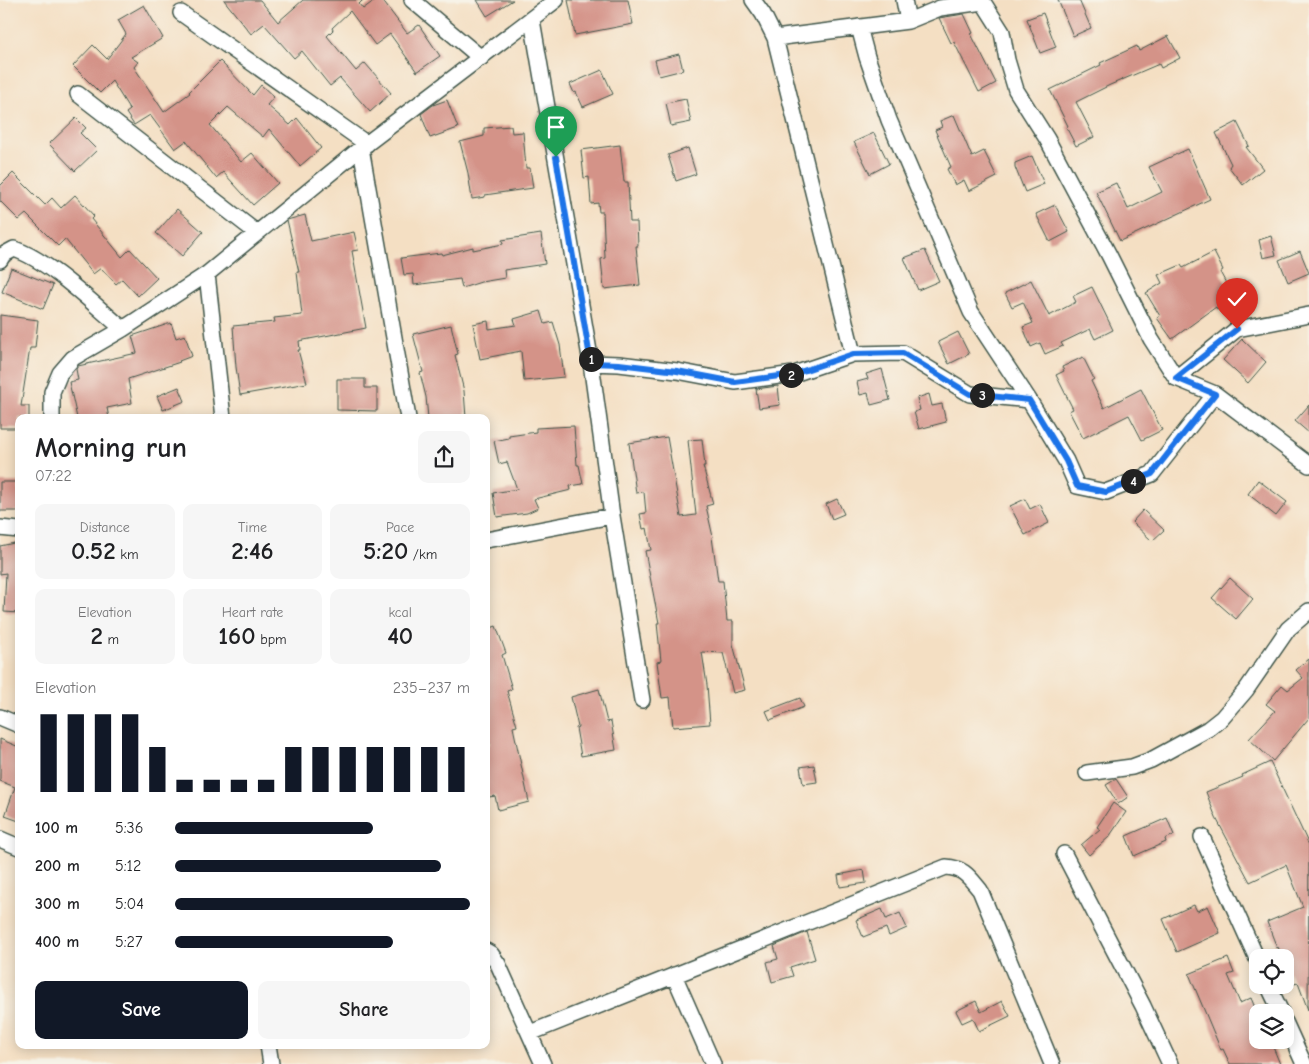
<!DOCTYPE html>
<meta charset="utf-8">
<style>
body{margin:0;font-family:"Comic Neue",sans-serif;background:#f6f6f6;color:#202124;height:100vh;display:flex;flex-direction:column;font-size:19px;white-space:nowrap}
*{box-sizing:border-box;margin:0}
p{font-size:16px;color:#757577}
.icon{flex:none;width:28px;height:28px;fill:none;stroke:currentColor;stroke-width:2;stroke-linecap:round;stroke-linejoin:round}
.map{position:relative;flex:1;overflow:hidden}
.panel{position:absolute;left:15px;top:414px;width:475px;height:635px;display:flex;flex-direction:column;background:#fff;border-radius:10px;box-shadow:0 2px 12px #0003}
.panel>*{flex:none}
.tools{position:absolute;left:1249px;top:949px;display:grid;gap:10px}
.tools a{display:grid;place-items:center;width:45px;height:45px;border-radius:10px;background:#fff;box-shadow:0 2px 12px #0003;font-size:25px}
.pin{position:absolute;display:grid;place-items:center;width:42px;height:42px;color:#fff;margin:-51px -21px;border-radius:50% 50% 50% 0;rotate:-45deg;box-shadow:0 0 5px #0007}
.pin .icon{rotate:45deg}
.km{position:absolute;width:25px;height:25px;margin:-12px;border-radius:50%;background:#222;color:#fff;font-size:14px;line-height:25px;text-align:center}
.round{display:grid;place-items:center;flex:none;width:52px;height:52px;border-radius:10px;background:#f6f6f6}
.overview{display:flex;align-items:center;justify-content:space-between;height:85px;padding:0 20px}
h1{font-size:28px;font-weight:600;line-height:38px}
.figures{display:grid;grid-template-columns:repeat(3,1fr);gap:8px;height:85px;padding:5px 20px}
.figures div{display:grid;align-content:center;border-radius:10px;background:#f6f6f6;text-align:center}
.figures b{font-size:25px;font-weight:600}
.figures small{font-size:14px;font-weight:400}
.figures p{font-size:14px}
.chart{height:140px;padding:10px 20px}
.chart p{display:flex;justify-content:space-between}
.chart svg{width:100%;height:90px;margin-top:5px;stroke:#111827;stroke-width:6}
.cta{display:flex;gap:10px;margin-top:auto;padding:10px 20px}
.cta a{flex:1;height:58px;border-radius:10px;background:#111827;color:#fff;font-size:20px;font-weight:600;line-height:58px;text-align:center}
.cta a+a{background:#f6f6f6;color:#202124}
ul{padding:0 20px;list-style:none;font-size:16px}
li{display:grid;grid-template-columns:80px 60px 1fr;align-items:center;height:38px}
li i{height:12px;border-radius:6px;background:#111827}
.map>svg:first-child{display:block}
</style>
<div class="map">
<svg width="1309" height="1064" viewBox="0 0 1309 1064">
<rect width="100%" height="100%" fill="#f7f3e8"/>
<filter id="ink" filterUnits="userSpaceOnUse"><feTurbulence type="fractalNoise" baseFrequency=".02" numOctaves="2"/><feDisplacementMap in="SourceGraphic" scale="10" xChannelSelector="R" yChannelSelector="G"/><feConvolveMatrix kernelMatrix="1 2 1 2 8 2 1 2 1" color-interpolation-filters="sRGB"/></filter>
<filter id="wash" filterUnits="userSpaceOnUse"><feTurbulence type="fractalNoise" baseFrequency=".0096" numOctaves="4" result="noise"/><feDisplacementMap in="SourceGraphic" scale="20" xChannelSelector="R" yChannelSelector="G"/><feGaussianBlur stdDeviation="1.12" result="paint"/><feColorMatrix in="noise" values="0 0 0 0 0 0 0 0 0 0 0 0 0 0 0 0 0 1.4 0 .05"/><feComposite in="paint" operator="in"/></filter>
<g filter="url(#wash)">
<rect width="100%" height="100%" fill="#f4dfc3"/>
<g id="blocks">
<!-- building -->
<path fill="#d49388" d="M224,0H260L278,22L303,0H363L359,4L363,9L375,0H382L407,33L419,25L440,56L417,72L390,34L375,45L350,11L332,28L333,30L327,36L356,71L365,63L391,93L370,112L340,78L330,86L302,51L294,58L264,24L251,34Z
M477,0H513L487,16Z
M568,0H628L633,24L575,35Z
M1058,0H1079L1091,28L1073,36Z
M144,5L163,38L131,57L138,62L134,67L164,112L190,93L189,92L220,61L253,95L261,85L274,97L267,105L290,125L297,118L321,148L300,166L269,129L263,137L228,107L210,125L241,162L252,153L278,183L253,205L223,172L216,178L186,141L175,149L150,115L134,125L126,113L130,110L112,81L100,93L73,66L93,45L107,59L126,34L118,20Z
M1043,13L1056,47L1040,53L1027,19Z
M964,14L973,33L971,34L996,83L979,92L954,42L951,43L939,18Z
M1168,36L1180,58L1161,68L1159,64L1110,85L1076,102L1094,137L1076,146L1066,127L1068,126L1050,90L1101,65L1100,63L1137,46L1139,51Z
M679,54L683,70L659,76L655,60Z
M602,70L613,94L583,107L576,92L574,93L570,84Z
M686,99L691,122L671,126L666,103Z
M447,100L458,128L430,138L421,114L433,105Z
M954,115L972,157L984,151L997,177L969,191L964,180L955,185L947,169L951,167L935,130L942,127L940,121Z
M76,118L86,128L80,133L97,150L75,171L49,144Z
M1237,122L1249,146L1246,147L1263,169L1243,185L1229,167L1231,164L1216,133Z
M511,126L512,133L523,132L526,168H530L533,188L485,195V197L472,199L468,173L460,142L484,136V128Z
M874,133L889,164L870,174L854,142Z
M620,145L624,182H628L630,222H637L638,246H636L640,285L604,289L601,259L605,258L603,212H599L598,203L591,204L589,177L584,178L581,150Z
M688,148L696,174L676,181L668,155Z
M1188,149L1210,199L1120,241L1096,192L1116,183L1128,209L1162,192L1149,167Z
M1032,156L1044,184L1025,192L1015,167V163Z
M13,173L45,205L52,198L61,208L75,195L94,216L91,219L122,257L130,249L157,278L138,296L122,279L116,284L101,268L93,274L65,239L58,246L26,214L19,220L0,201V186Z
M1055,205L1069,232L1050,242L1036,214Z
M177,209L203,232L182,256L156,233Z
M305,215L311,241L354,232L358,250L352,251L366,328L299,341L300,350H298L307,383L240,395L236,367L233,326L275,322L274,318L302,315L297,272H299L287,220Z
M541,234L545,264L504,270L505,278L481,282L462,288L460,279L414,285L413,274L404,275L401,258L441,253L442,255L473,247V250L503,244L502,240Z
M1271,236L1276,255L1263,258L1259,240Z
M925,250L939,281L918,290L904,258Z
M1300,251L1309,273L1288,282L1279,260Z
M1214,252L1223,270L1220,272L1235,300L1217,310L1216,307L1172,339L1157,318L1160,316L1146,293L1162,283L1158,275L1181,265L1183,268Z
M11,268L53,285L43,309L2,292Z
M1031,280L1049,316L1076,302L1073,296L1092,287L1113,330L1095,339L1090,329L1061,343L1063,346L1045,354L1040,343L1031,347L1023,327L1033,323L1023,302L1012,307L1005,293Z
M541,311L545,324L553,322L560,345L564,377L524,381L521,351L480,359L473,324L488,321L489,329L516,325L514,319Z
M0,315L38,320L35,348H30L21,406H29V418H19V428H0Z
M171,323L176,338L185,335L192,356L179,361L180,362L128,379L132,403L107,408L109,418H77L69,382L78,380L76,369L78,366L137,353L132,336Z
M451,325L458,354L455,355L464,391L466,418H428L426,397L420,373L423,372L413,334Z
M958,332L969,354L949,364L938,342Z
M1242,339L1266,362L1248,383L1223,360Z
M1083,357L1094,379L1091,381L1104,408L1141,389L1162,430L1142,440L1129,415L1083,438L1069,411L1073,409L1056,375L1064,371L1062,367Z
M882,369L890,400L871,405L868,393L860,395L857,382L868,379L866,374Z
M337,379H365V388H377V411L337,410Z
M778,386L780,405L759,408L756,389Z
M179,387L185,401L163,410L157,396Z
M929,394L932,406L942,404L946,422L919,429L914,412L920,410L917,398Z
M1309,405V433L1295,421Z
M574,426L577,465H579L583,484L570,486L571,490L534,499L538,508L527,513L497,517L493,493L517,489L507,462L499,464L494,441L509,438V436L536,432V428Z
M667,437L681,517L696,515L688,440L702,439L705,466H703L713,504L706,506L713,537H712L718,581H723L727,621H733V644L745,690L733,693L723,653L702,652L707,685L710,724L673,727L670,697L662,698L657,662L661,661L657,623H659L645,551L651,550L647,528L643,529L640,514L646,513L644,492L636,493L629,443Z
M1258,480L1287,502L1276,516L1248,494Z
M0,482H19V511H0Z
M837,499L844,514L832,519L826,504Z
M1025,499L1030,509L1040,504L1049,523L1025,535L1010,506Z
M1143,510L1164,530L1152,541L1132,522Z
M19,542V613L4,612L6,573L0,574V546Z
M1230,578L1253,599L1236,619L1212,598Z
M496,626L506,653L502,655L512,689L507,691L517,726L513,727L529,802L498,810L495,796L489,797L486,786V745L490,744L486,730V630Z
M1309,659V718L1273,761L1249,739L1275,711L1266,704L1282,685L1288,690L1303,678L1296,670Z
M599,689L607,722L611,721L616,750L581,756L576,728L578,727L571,697Z
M800,698L804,707L770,720L766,711Z
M0,739L19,747V821L5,816L15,787L0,781Z
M1270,762L1309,845L1308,1010L1298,983L1294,984L1285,963V958H1283L1278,947L1277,948L1267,922L1303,907L1286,865L1250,882L1216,818L1206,792L1243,777L1242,775Z
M814,765L817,782L803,784L800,767Z
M1116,779L1128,797L1118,804L1106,785Z
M1113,803L1126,812L1109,837L1089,855L1081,845L1100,829L1097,827Z
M1167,818L1174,835L1165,839L1166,842L1134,856L1126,836Z
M864,870L866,883L840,887L838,875Z
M1194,905L1197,911L1208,906L1220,933L1177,952L1163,919Z
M882,909L886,919L900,913L907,928L889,936L886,928L863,937L856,920Z
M807,932L815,959L790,967L793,976L772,982L767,962L778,959L774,946Z
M1228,958L1234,973L1228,975L1240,1003L1251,998L1258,1015V1040H1270L1280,1064H1230L1223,1049L1221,1050L1189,974Z
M976,1001L981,1012L1002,1001L1010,1016L979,1031L973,1018L962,1023L956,1011Z"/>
</g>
</g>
<g filter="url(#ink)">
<use href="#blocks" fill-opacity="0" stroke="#3f5549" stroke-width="1"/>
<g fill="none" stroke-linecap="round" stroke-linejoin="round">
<defs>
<path id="street" d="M412,0L481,58
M753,0L763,14L775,38
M904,0L908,21
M181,13L367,144
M532,20L591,363L612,516L642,700
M859,27L867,57L889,120L971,312L1029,400
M78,94L257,233
M361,148L408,418
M0,260L3,255L14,249C49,260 94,305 123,329
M853,354L775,38L908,21L940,8L983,2L1002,32L1007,60L1016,90L1047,139L1109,255L1151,339L1176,378L1215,394
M591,363L619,364L677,371L735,382L794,374L853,354L903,353L970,394L1029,400L1066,461L1077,486L1106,492L1152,474L1215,394L1309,465
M1176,378L1237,329L1309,315
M52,418V392L60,373L73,358L123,329L207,274
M223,418L207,274L361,148L556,0
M0,528L19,530
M486,540L612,516
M0,717L19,725
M1087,773L1132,767L1151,760L1208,729L1222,718L1246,690L1288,629L1309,611
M1202,837L1258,961
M0,839L19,847
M1064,854L1143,1006L1170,1064
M486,951L491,954L498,964L543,1064
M674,975L713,1064
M1268,985L1281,1012
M1285,1022L1304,1064
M530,1033L946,867C964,868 969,877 980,890L1052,1064
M268,1045L271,1064"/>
</defs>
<!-- street casing -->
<use href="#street" stroke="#3f5549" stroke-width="18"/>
<!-- street -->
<use href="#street" stroke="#fff" stroke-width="15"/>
</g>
</g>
<g fill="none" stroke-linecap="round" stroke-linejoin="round" filter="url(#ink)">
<defs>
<path id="route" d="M556,157L591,363L619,364L677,371L735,382L794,374L853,354L903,353L970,394L1029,400L1066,461L1077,486L1106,492L1152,474L1215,394L1176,378L1237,329"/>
</defs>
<!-- route casing -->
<use href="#route" stroke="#fff" stroke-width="10"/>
<!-- route -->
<use href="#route" stroke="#1a73e8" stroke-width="6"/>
</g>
</svg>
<div class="tools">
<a><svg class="icon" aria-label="locate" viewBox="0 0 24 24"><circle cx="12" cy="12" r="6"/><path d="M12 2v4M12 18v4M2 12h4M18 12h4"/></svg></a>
<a><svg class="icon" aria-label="layers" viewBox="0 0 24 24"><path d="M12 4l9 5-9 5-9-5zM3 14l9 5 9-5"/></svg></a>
</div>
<div class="pin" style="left:556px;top:157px;background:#1e9e55"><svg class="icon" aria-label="arrive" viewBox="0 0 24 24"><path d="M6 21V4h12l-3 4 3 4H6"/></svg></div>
<div class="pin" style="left:1237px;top:329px;background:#d93025"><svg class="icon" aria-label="check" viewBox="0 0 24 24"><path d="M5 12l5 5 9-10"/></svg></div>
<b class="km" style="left:591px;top:359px">1</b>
<b class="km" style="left:791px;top:375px">2</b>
<b class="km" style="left:982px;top:395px">3</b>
<b class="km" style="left:1133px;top:481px">4</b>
<section class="panel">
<div class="overview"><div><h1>Morning run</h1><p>07:22</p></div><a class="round"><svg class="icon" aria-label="share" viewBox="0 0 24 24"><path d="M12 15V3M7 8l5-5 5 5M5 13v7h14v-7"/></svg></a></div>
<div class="figures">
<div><p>Distance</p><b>0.52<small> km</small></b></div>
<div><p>Time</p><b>2:46</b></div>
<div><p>Pace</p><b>5:20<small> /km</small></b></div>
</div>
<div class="figures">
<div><p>Elevation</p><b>2<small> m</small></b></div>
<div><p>Heart rate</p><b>160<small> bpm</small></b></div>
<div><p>kcal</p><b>40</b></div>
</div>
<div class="chart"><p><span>Elevation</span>235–237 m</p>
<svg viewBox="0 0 160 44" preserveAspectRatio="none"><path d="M5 44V6M15 44V6M25 44V6M35 44V6M45 44V22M55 44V38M65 44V38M75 44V38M85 44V38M95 44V22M105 44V22M115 44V22M125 44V22M135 44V22M145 44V22M155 44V22"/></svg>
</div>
<ul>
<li><b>100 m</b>5:36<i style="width:67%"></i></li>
<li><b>200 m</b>5:12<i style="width:90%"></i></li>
<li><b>300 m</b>5:04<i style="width:100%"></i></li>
<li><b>400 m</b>5:27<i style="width:74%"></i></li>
</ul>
<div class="cta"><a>Save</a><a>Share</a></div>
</section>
</div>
